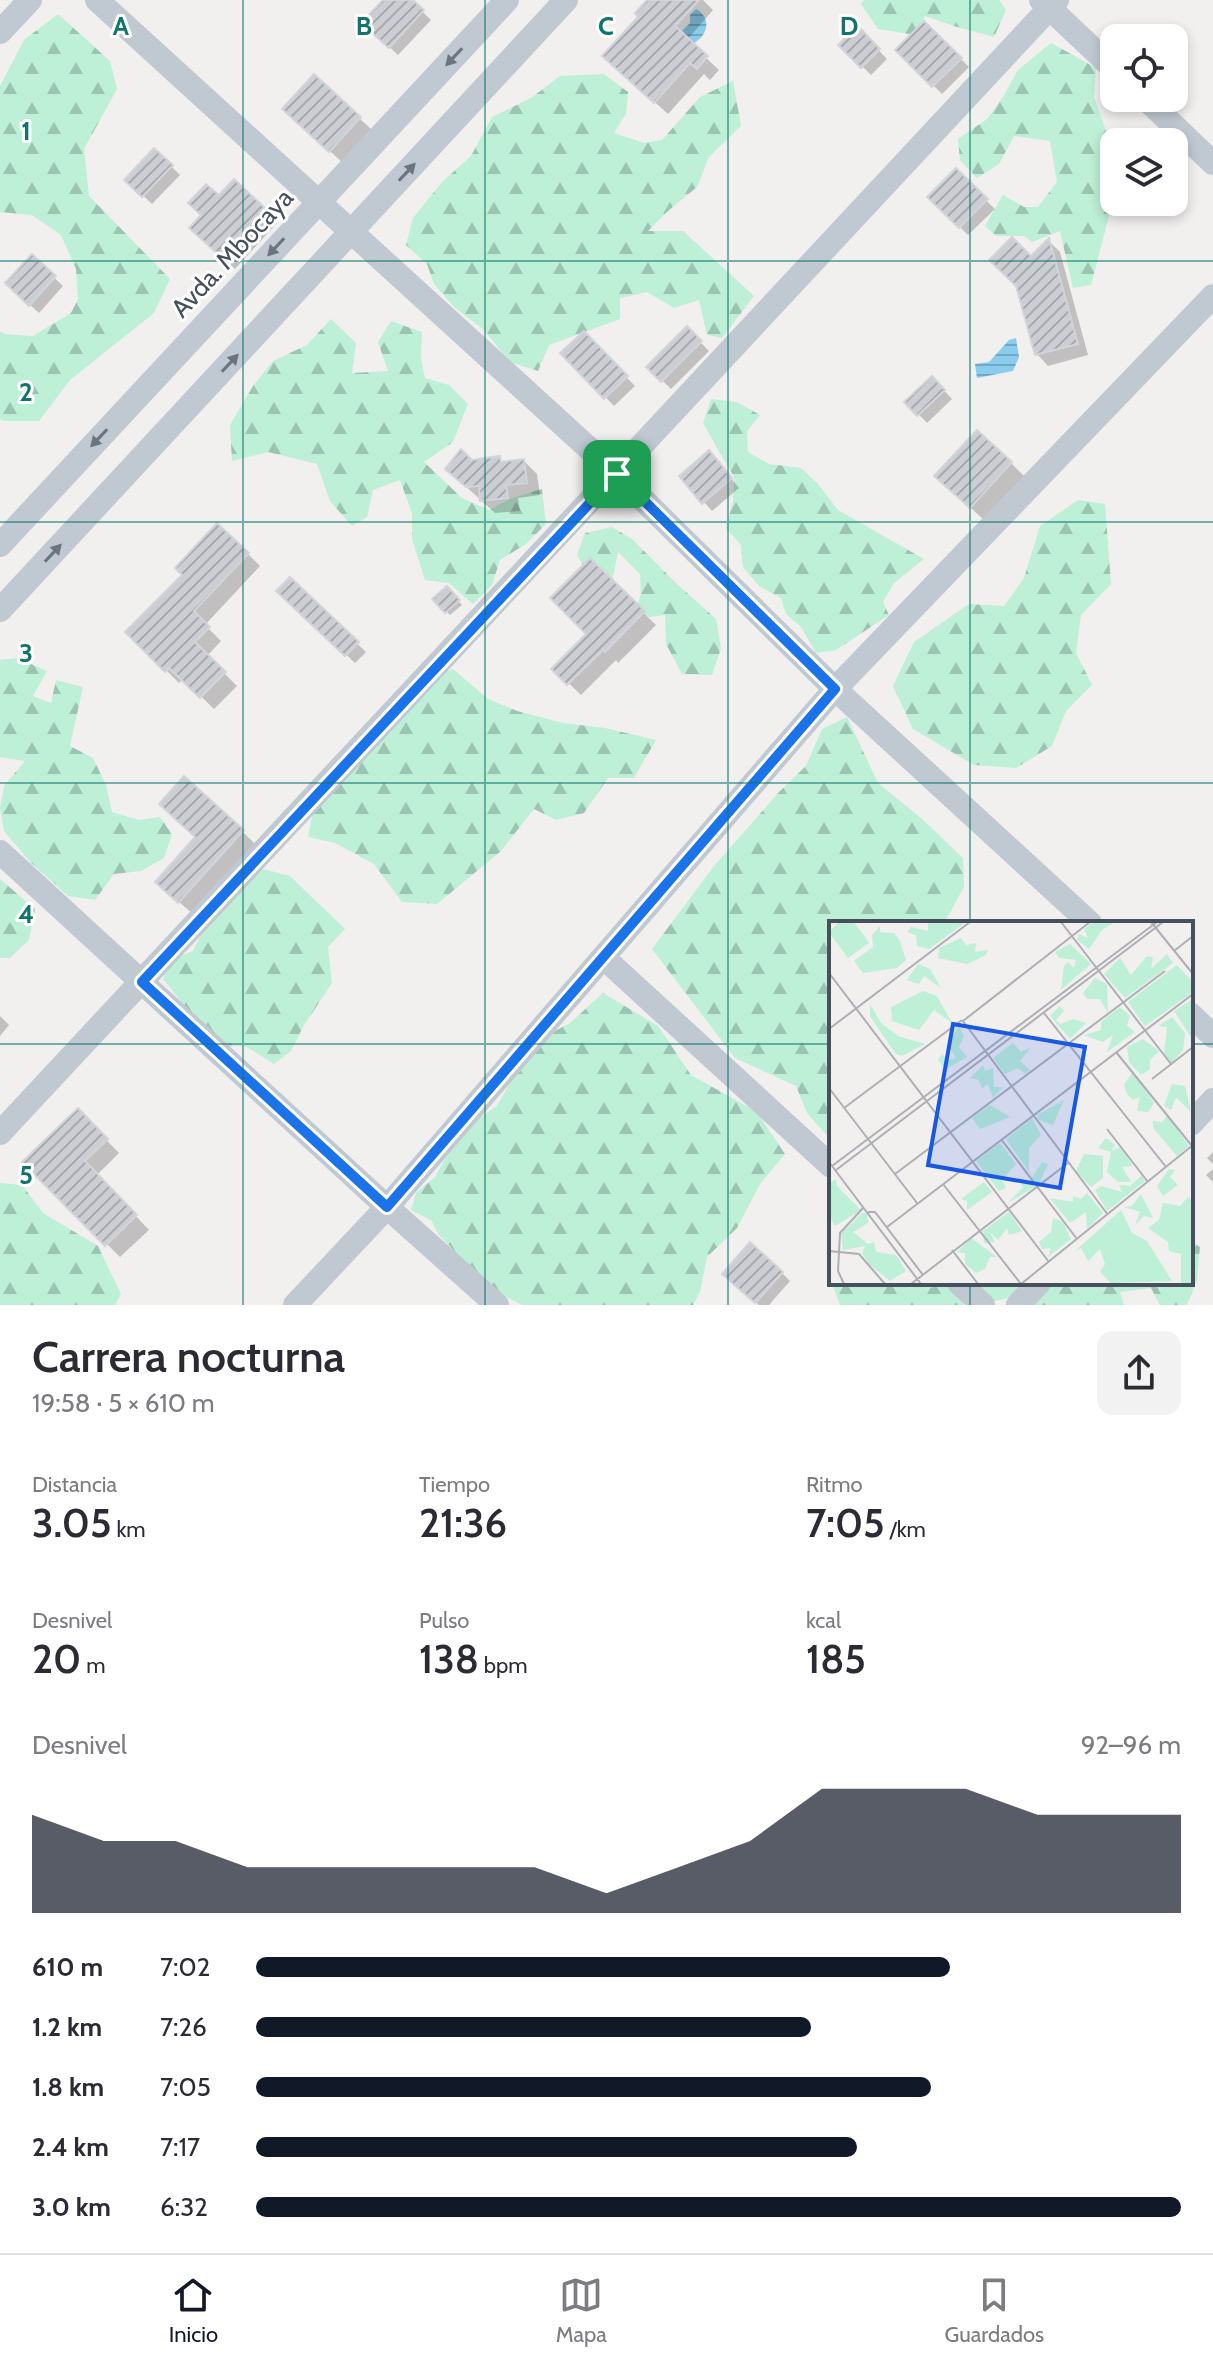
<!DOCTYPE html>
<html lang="es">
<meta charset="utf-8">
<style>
body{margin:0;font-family:Cabin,sans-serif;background:#f2f2f3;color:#2b2b33;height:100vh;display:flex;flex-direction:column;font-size:30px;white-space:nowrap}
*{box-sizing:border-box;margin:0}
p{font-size:26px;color:#7c7c81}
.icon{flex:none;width:44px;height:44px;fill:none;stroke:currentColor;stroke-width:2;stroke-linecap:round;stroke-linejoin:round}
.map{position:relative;height:1305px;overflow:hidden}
.drawer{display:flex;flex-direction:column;background:#fff;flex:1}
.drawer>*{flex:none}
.controls{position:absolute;left:1100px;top:24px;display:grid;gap:16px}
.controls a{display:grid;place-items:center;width:88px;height:88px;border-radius:16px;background:#fff;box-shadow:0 4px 12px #0003;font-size:40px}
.pin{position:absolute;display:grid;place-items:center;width:68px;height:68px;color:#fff;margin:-34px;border-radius:16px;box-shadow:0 4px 12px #0006}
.round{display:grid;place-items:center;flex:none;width:84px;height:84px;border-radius:16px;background:#f2f2f3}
.overview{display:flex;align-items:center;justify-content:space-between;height:136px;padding:0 32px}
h1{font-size:44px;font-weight:600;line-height:60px}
.metrics{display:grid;grid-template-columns:repeat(3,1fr);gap:12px;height:136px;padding:8px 32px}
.metrics div{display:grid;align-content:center}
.metrics b{font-size:40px;font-weight:600}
.metrics small{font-size:22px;font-weight:400}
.metrics p{font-size:22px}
.chart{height:224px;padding:16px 32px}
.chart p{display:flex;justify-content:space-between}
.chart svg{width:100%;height:144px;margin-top:8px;fill:#111827;opacity:.7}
ul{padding:0 32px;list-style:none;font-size:26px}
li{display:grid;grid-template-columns:128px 96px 1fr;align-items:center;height:60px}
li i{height:20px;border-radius:10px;background:#111827}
.menu{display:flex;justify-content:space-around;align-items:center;height:112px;border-top:2px solid #e1e1e2;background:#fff;font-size:22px;color:#7c7c81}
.menu a{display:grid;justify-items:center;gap:4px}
.menu .active{color:#111827}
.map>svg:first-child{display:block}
</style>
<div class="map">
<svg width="1213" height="1305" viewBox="0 0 1213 1305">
<defs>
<pattern id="forest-firs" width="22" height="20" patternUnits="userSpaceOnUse" patternTransform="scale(2)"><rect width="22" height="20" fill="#beefd7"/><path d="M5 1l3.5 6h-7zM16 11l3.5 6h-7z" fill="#9cc4b2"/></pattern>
<pattern id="water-rules" width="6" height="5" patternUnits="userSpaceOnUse" patternTransform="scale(2)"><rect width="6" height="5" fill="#8acced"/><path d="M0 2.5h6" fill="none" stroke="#73a8c3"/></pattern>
<pattern id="building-hatch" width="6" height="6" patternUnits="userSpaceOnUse" patternTransform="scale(2)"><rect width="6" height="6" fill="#ccced4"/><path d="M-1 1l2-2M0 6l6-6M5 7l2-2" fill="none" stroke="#a7aaaf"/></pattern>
</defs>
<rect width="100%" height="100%" fill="#f2efef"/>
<!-- forest -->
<path fill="url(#forest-firs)" d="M864,0H999L1006,10L994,37L957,27L925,16L915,35L878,29L861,4Z
M58,14L110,61L117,89L84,149L89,196L170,279L154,313L70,380L39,421H5L0,419V331L4,334L33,336L71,313L78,299L76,269L61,235L32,215L0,212V86L24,40Z
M1051,43L1096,68L1094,97L1107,134L1114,183L1110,212L1091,285L1073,288L1060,231L1032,242L1024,236H996L985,226L1003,195L1024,207H1038L1057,182L1050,141L1014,136L999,164L977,178L960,160L958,139L987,119L1003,97L1018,70Z
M604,74L628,92L626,114L614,133L644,143L662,140L700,97L733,81L741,126L709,157L697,187L668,211L648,231H683L754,296L722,338L707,335L699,300L674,308L647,292L620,298V319L549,345L538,371L510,362L484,330L454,307L434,284L427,264L406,245L413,218L442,182L471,156L492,117L531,98L560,76Z
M331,319L356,343L352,373L388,371L378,342L391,321L422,332L421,359L425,378L449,385L468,404L453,442L424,462L462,498L489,510L512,498L542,489L546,524L526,544L500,560L492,585L473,604L449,583L425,580L412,539V513L400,480L373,490L367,517L352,526L330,501L317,464L268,452L232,461L230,425L253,386L273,361L307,345Z
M711,399L737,402L760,415L747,431L748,452L769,464L801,468L818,484L838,510L924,559L894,583L883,602L889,615L836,650L816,653L801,627L786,614L781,598L759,586L743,567L741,545L726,528L733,501L734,477L703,423Z
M1078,500L1105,504L1111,584L1081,615L1076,653L1092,685L1066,711L1052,746L1016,768L974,765L913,729L893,686L914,642L969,604L1004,606L1024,578L1040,526Z
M612,527L632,539L678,585L716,619L721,648L712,675L682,674L666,644L665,615L649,617L636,610L641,593L640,574L618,552L611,586L588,573L577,555L585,533Z
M17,658L47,671L33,696L51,703L56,680L83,687L70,746L93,758L106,785L112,812L139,820L160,817L172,834L164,858L141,871L114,874L95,900L68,896L31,863L4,831L0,808L4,786L25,761L0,757V660Z
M453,669L488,699L517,711L563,723L605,728L656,740L634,778H608L584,813L556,820L534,809L501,851L437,904L402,902L374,864L335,843L308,837L313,811L417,683Z
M847,717L878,783L921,818L963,858L964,887L944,923H831V1140L807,1113L796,1086L735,1058L652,949L714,866L780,791L806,766L822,729Z
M263,869L290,876L345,929L328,947L332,983L303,1027L291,1051L274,1064L245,1046L211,1045C195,1023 181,1000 163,979L169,961L193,951L217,902Z
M0,879L35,909L29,940L10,958H0Z
M603,993L658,1026L691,1075L757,1112L785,1154L760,1184L737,1228L707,1257L700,1292L693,1305H522L491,1289L439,1235L431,1220L411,1210L416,1193L435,1177L445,1159L479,1118L497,1106L511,1081L551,1033L570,1023Z
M0,1183L22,1185L43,1213L98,1246L121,1294L115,1305H0Z
M1191,1241L1200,1247L1197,1280L1187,1305H1160L1151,1288L1120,1292L1124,1305H1032L1051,1283H1191Z
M832,1283H928L932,1288L936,1283H1019L1016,1296L983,1304L967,1291L963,1305H840Z"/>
<!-- water -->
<path fill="url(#water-rules)" d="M696,9C712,18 708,35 694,43L682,31L690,23V15Z
M1016,338L1019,357L1013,371L977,378L975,364L989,362L1009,340Z"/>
<!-- shadow -->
<path fill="#0003" d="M385,0H410L431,20L398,55L364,23Z
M649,0H703L713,10L687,40L719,70L710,80L704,74L668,114L617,68Z
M925,24L969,67L942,94L898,50Z
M858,29L887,59L871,75L841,45Z
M314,76L373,131L343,163L298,122Z
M171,166L180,175L152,204L127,180Z
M956,171L995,209L968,235L930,197Z
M234,182L277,223L235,269L205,241L219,198Z
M1049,241L1060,252L1088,355L1048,366L1037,354L1032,259Z
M32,257L63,286L39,313L16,292Z
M687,329L709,351L671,389L649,367Z
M584,334L635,386L614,406L563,353Z
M932,378L952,399L927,423L907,402Z
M499,458L505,464L524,461L537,474L540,495L518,498L520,511L495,513L461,482L472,462Z
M717,461L739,488L712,511L704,502Z
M1011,463L1024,476L984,520L950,489Z
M248,554L260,566L205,625L221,641L207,656L237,686L214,709L183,679L179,683L128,632Z
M590,561L656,625L618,663L616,660L581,695L554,669L589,634Z
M290,580L366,652L355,663L279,591Z
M447,589L462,605L450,615L435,599Z
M243,832L256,845L193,914L171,895Z
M0,1016L9,1025L0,1036Z
M78,1111L119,1153L97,1175L149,1230L120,1257L25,1162Z
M1213,1152V1164L1207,1158Z
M1213,1169V1182L1206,1175Z
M782,1273L790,1281L769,1305H759L733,1282Z"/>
<!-- building -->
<path fill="url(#building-hatch)" stroke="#d3d4db" stroke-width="2" d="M383,0H413L424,10L389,48L361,23Z
M647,0H699L675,26L708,56L697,69L690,63L654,103L602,56L638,17L635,13Z
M924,21L962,58L932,87L895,50Z
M858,26L880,49L861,68L838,45Z
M314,74L361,117L329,152L282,109Z
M154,148L173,165L142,197L124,180Z
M956,168L988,199L959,228L927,197Z
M234,179L265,208L221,257L189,228L201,215L188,203L206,184L219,195Z
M1012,237L1031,256L1049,238L1078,344L1035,355L1016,286L989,260Z
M32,254L56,276L29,306L5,283Z
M687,326L702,341L661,382L646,367Z
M584,331L628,376L604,399L560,353Z
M932,376L945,390L917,416L904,402Z
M977,430L1012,462L970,508L934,476Z
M461,449L472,460L500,456L501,462L524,459L527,483L506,485L508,498L480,501L479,486L466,487L445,469Z
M709,450L732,478L702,504L679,476Z
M217,523L249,553L194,611L210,627L195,642L226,672L200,698L169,668L165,672L125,632L182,575L175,568Z
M590,558L645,611L605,652L603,650L567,685L551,669L586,634L550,598Z
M290,577L359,642L345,656L276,591Z
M447,586L460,600L445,613L432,599Z
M184,776L244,830L178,903L155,882L195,837L159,804Z
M78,1108L108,1139L85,1161L137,1215L105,1246L22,1162Z
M750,1242L783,1272L755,1303L722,1274Z"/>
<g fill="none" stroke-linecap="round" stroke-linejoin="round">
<!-- street -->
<path stroke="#c0c8d1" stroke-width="24" d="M97,0L617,474L835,689L1090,923
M1041,0L1114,69
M0,32L30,0
M1145,98L1213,163
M0,545L507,0
M0,610L566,0
M0,852L387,1207L497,1305
M603,957L831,1166
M1191,1015L1213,1036
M1191,1124L1213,1100
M0,1133L1057,0
M959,1283L983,1305
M295,1305L387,1207L835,689L1213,296
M1018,1305L1039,1283"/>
</g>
<!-- one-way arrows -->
<defs><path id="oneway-solid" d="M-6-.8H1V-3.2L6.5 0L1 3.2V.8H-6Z" transform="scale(2)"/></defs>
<g fill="#6b7480">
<use href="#oneway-solid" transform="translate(454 57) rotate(133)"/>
<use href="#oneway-solid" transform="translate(407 172) rotate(-47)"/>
<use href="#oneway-solid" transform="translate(276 247) rotate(133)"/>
<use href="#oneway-solid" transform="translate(230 363) rotate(-47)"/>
<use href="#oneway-solid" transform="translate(99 438) rotate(133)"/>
<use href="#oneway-solid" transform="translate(53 553) rotate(-47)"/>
</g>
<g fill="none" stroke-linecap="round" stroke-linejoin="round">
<defs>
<path id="route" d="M617,474L835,689L387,1207L142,982Z"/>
</defs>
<!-- route casing -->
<use href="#route" stroke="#fff" stroke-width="16"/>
<!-- route -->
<use href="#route" stroke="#1a73e8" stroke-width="10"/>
</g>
<!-- grid -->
<path fill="none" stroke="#0f766e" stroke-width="2" stroke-opacity="0.55" d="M243,0V1305M485,0V1305M728,0V1305M970,0V923M0,261H1213M0,522H1213M0,783H1213M0,1044H831M1191,1044H1213M970,1283V1305"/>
<g text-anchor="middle" stroke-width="6" stroke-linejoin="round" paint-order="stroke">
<!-- street labels -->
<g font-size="26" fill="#47505d" stroke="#fff">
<text transform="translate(232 253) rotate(-47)" y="9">Avda. Mbocaya</text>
</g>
</g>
<!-- overview -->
<g transform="translate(829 921)">
<rect width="364" height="364" fill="#f2efef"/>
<path d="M99,1H137L100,28L88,25L87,14L78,11L82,6L99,10ZM286,1L273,9L260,28L248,19L250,13L259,17L255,8L263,2ZM51,5V11L65,12L71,20L77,39L68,47L34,52L25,40L44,26L43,14ZM132,17L137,24L147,22L146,31L159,29L157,34L138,43L109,37L110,27ZM241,23L262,43L232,69L235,45L239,41L245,47L247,39L230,37L226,31ZM338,33L344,42L296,77L275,53L291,37L302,54L318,35L324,36L322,48ZM89,43L101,48L112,67L95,55L90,63L78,59ZM348,44L364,61V71L316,105L299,81ZM266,57L278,63L279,92L271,78H258L254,72ZM94,70L108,75L123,102L105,89L90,109L63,100L62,86ZM364,78V119L345,90ZM41,83L52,102L69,115L96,123L73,135L66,132L41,95ZM231,85L235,90L227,99L231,103L244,98L257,102L241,118L221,95ZM291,86L301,95L298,105L306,111L278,131L284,114L274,121L255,114L272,109V101ZM343,96L356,112L354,129L343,142L335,133L338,106L329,105ZM130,105L135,115L130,126L138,136L117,148L109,139L113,133L119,139L127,137L119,124ZM314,118L330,130L321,139V148L312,154L300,141L298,126ZM184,122L192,131L202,126L191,140L201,149L196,153L189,147L176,153L164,137ZM154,144L156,150L164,147L165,166H174L164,177L159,163L153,167L150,159L141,157ZM304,151L325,182L319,191L308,190L311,176L304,179L298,173L295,163ZM343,163L356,165L362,191L347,176L342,189L335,185ZM235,179L224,204L210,199L208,194ZM161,184L181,196L151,208L143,197ZM338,195L360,225L348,235L324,207V200L333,201ZM203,197L212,214L200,227V251L177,218ZM277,217L286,224L282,230L292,226L304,245L293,246L302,261H289L278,251L282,231L269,227ZM171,222L187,243L173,259L177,267L170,270L147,240ZM255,233L274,235V257L262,266L247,250ZM213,241L219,243L210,263L179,282L194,266L190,258L201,260ZM340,248L346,249L341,256L349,264L334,275L328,265ZM313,254L316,260L278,290L266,269L272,265L293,271L290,264L301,265ZM7,258L8,265L32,289L6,305L0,294V263ZM155,261L163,271L138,289V280L132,278ZM258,272L274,292L258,308L257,291L241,302L221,277L244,281V275L252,278ZM312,273L324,297L315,295L306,304L311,291L295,286L303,285ZM359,276L364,280V363H352V333L340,330L339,321L319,307L330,299L334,282L351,285ZM292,289L303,312L318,320L343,360L282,362L271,351L276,343L271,328L259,340L252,327L245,331ZM180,291L193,310L180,314L178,307L169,319L161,311L166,321L155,322L154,310ZM33,292H38L39,302L24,311L39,323L45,321L47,331L67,334L77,350L61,360L40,343L33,332L36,325L14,329L12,313ZM224,297L234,301L242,318L219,336L222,327L213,328L210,321L222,311ZM142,317L168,336H161L156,348L147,352L136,343V332L128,331Z" fill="#beefd7"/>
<path d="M10,1H25L40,22L19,37L0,11Z" fill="#beefd7"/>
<path fill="none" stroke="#aeafb5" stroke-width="2" d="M232,1L342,143M261,1L134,100L279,294M322,1L364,53M345,30L364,15M0,52L220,341M215,92L337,246M0,108L141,1M287,131L363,225M323,158L364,126M0,167L88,282M15,187L133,99M278,208L319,261M172,218L248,318M0,241L92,363M3,245L328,1M7,249L334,1M66,253L336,50M114,263L192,363L364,224M39,291H46L94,354M58,306L364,73M123,329L149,363M0,330L30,333L56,363M15,363L9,350L11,312L34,287M82,363L239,242"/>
<path fill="#1858e3" fill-opacity="0.15" stroke="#1858e3" stroke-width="4" d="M124,103L256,126L231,267L99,244Z"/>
<rect width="364" height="364" fill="none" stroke="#47505d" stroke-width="4"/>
</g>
<g font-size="26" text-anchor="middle" font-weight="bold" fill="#0f766e" stroke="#fff" stroke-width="6" stroke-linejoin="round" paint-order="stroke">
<text x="121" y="35">A</text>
<text x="364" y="35">B</text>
<text x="606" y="35">C</text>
<text x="849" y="35">D</text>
<text x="26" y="140">1</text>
<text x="26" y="401">2</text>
<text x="26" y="662">3</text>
<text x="26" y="923">4</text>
<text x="26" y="1184">5</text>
</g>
</svg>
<div class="controls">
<a><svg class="icon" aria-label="locate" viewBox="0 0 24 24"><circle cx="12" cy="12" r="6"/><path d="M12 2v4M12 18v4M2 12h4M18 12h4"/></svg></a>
<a><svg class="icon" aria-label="layers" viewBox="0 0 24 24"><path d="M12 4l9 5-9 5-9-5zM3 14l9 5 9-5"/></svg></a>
</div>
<div class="pin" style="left:617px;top:474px;background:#1e9e55"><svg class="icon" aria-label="arrive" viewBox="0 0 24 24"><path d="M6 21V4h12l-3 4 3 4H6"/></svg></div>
</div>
<section class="drawer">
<div class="overview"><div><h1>Carrera nocturna</h1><p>19:58 · 5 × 610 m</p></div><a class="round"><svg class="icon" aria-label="share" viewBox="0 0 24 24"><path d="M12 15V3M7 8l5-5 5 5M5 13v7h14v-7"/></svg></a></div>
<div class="metrics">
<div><p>Distancia</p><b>3.05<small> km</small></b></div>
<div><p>Tiempo</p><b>21:36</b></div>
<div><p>Ritmo</p><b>7:05<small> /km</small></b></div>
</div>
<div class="metrics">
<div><p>Desnivel</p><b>20<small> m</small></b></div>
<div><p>Pulso</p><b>138<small> bpm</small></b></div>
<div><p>kcal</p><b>185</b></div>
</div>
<div class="chart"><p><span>Desnivel</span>92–96 m</p>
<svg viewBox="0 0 160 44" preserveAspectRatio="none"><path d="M0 44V14L10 22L20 22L30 30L40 30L50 30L60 30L70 30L80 38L90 30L100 22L110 6L120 6L130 6L140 14L150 14L160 14V44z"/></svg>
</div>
<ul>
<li><b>610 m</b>7:02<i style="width:75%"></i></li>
<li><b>1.2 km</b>7:26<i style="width:60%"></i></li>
<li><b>1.8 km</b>7:05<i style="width:73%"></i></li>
<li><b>2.4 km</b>7:17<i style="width:65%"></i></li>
<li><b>3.0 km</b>6:32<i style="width:100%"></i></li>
</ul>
</section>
<nav class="menu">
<a class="active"><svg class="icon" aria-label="home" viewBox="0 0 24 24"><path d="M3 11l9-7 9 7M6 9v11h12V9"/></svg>Inicio</a>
<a><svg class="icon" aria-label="map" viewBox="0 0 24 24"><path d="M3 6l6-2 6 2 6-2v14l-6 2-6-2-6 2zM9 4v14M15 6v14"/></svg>Mapa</a>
<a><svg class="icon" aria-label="saved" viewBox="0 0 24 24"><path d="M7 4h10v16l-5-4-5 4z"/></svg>Guardados</a>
</nav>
